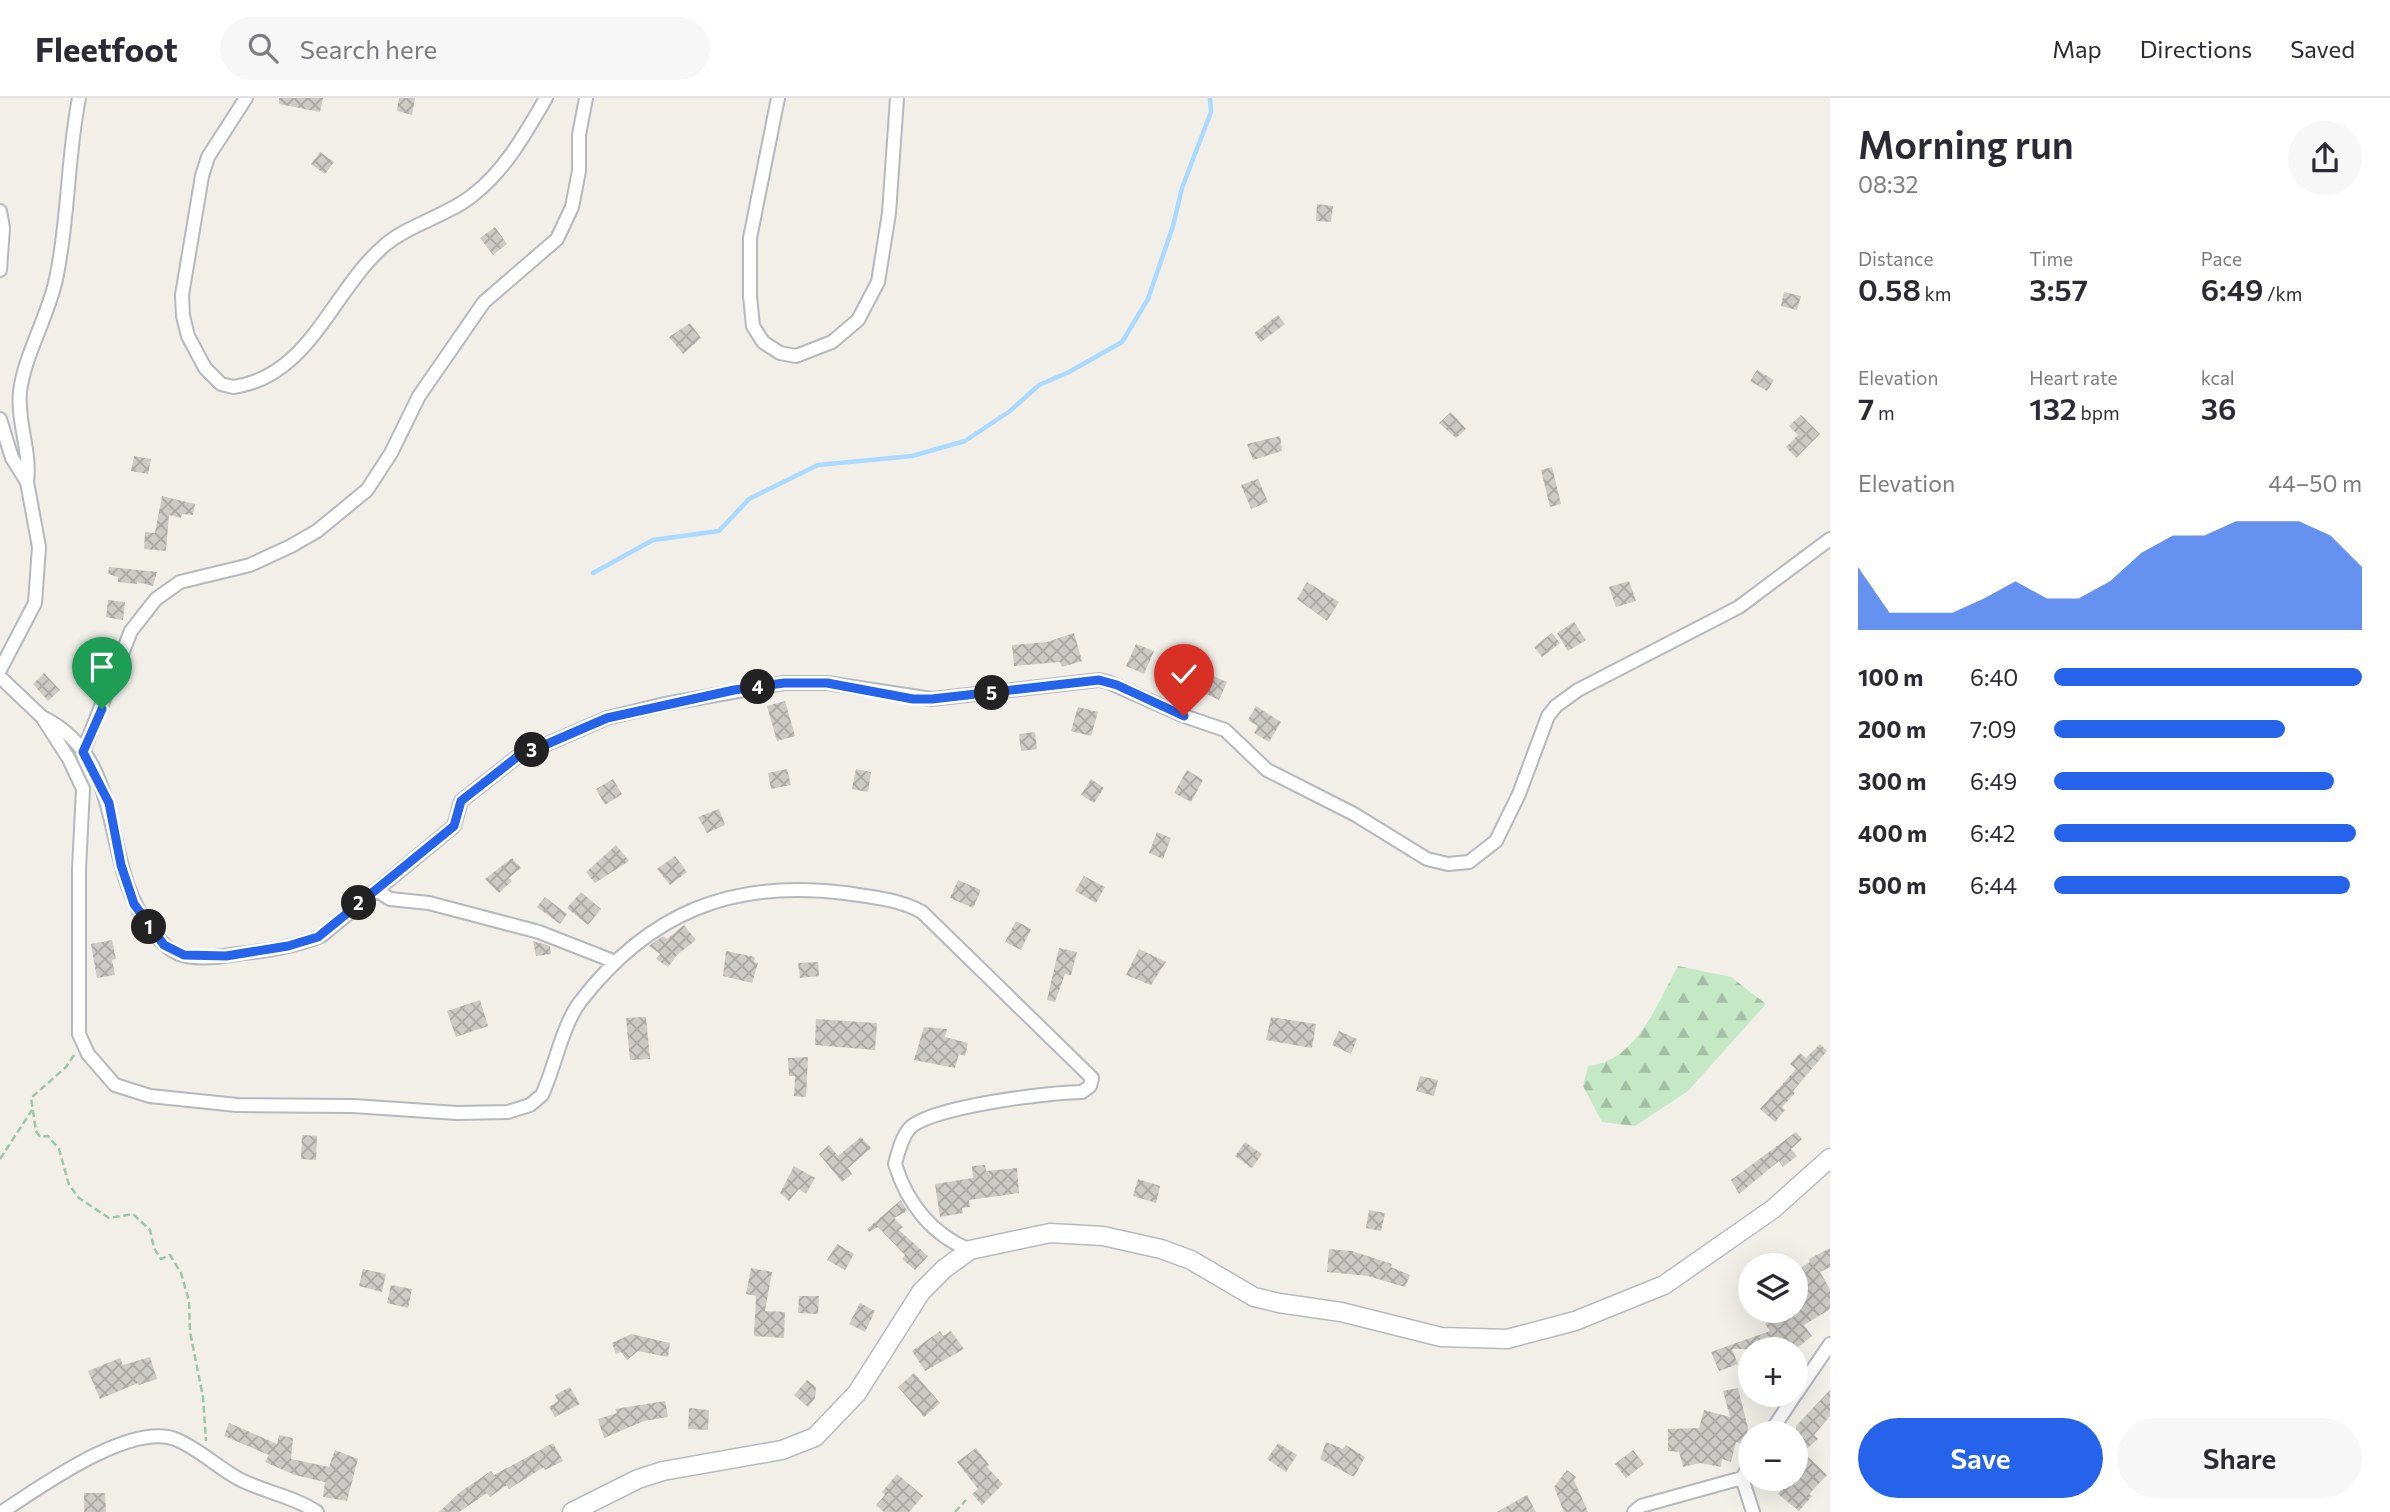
<!DOCTYPE html>
<meta charset="utf-8">
<style>
body{margin:0;font-family:Commissioner,sans-serif;background:#f7f7f7;color:#2b2b33;height:100vh;display:flex;flex-direction:column;font-size:26px;white-space:nowrap}
*{box-sizing:border-box;margin:0}
p{font-size:23px;color:#7c7c81}
.icon{flex:none;width:38px;height:38px;fill:none;stroke:currentColor;stroke-width:2;stroke-linecap:round;stroke-linejoin:round}
.map{position:relative;flex:1;overflow:hidden}
.sheet{display:flex;flex-direction:column;background:#fff;width:560px}
.sheet>*{flex:none}
.fabs{position:absolute;left:1738px;top:1155px;display:grid;gap:14px}
.fabs a{display:grid;place-items:center;width:70px;height:70px;border-radius:50%;background:#fff;box-shadow:0 7px 28px #0002;font-size:35px}
.pin{position:absolute;display:grid;place-items:center;width:60px;height:60px;color:#fff;margin:-72px -30px;border-radius:50% 50% 50% 0;rotate:-45deg;box-shadow:0 0 7px #0007}
.pin .icon{rotate:45deg}
.km{position:absolute;width:35px;height:35px;margin:-18px;border-radius:50%;background:#222;color:#fff;font-size:19px;line-height:35px;text-align:center}
.round{display:grid;place-items:center;flex:none;width:74px;height:74px;border-radius:37px;background:#f7f7f7}
.headline{display:flex;align-items:center;justify-content:space-between;height:119px;padding:0 28px}
h1{font-size:38px;font-weight:600;line-height:52px}
.stats{display:grid;grid-template-columns:repeat(3,1fr);gap:10px;height:119px;padding:7px 28px}
.stats div{display:grid;align-content:center}
.stats b{font-size:30px;font-weight:600}
.stats small{font-size:19px;font-weight:400}
.stats p{font-size:19px}
.chart{height:196px;padding:14px 28px}
.chart p{display:flex;justify-content:space-between}
.chart svg{width:100%;height:126px;margin-top:7px;fill:#2563eb;opacity:.7}
.button{display:flex;gap:14px;margin-top:auto;padding:14px 28px}
.button a{flex:1;height:80px;border-radius:42px;background:#2563eb;color:#fff;font-size:28px;font-weight:600;line-height:80px;text-align:center}
.button a+a{background:#f7f7f7;color:#2b2b33}
ul{padding:0 28px;list-style:none;font-size:23px}
li{display:grid;grid-template-columns:112px 84px 1fr;align-items:center;height:52px}
li i{height:18px;border-radius:9px;background:#2563eb}
header{display:flex;align-items:center;gap:42px;box-sizing:border-box;height:98px;padding:0 35px;background:#fff;border-bottom:2px solid #e1e1e2}
header strong{font-size:33px}
nav{display:flex;gap:38px;margin-inline-start:auto;font-size:24px}
.search{width:490px;height:63px;background:#f7f7f7;display:flex;align-items:center;gap:18px;box-sizing:border-box;padding:0 24px;border-radius:38px;color:#7c7c81;font-size:26px}
main{display:flex;flex:1;min-height:0}
.map>svg:first-child{display:block}
</style>
<header>
<strong>Fleetfoot</strong>
<div class="search"><svg class="icon" aria-label="search" viewBox="0 0 24 24"><circle cx="10" cy="10" r="6"/><path d="M15 15l6 6"/></svg>Search here</div>
<nav><a>Map</a><a>Directions</a><a>Saved</a></nav>
</header>
<main>
<div class="map">
<svg width="1830" height="1414" viewBox="0 0 1830 1414">
<defs>
<pattern id="forest-firs" width="22" height="20" patternUnits="userSpaceOnUse" patternTransform="scale(1.75)"><rect width="22" height="20" fill="#c5e8c5"/><path d="M5 1l3.5 6h-7zM16 11l3.5 6h-7z" fill="#a3c0a4"/></pattern>
<pattern id="building-cross-hatch" width="8" height="8" patternUnits="userSpaceOnUse" patternTransform="scale(1.75)"><rect width="8" height="8" fill="#cccac5"/><path d="M0 0l8 8M0 8l8-8" fill="none" stroke="#a9a8a4"/></pattern>
</defs>
<rect width="100%" height="100%" fill="#f1efe8"/>
<!-- forest -->
<path fill="url(#forest-firs)" d="M1678,868L1731,879L1766,906L1688,993L1635,1028L1602,1024L1583,988L1588,968C1637,963 1656,907 1678,868Z"/>
<g fill="none" stroke-linecap="round" stroke-linejoin="round">
<!-- stream -->
<path stroke="#aadaff" stroke-width="4.5" d="M593,475L653,442L719,433L749,401L818,367L912,358L965,343L1010,313L1039,287L1069,274L1122,244L1148,201L1173,128L1182,90L1211,14L1210,0"/>
</g>
<!-- building -->
<path fill="url(#building-cross-hatch)" d="M279,0H323L320,14L279,6Z
M399,0H415L412,17L397,13Z
M320,54L334,64L325,76L311,66Z
M1317,106L1333,108L1331,124L1316,123Z
M495,129L507,146L493,157L480,140Z
M1784,194L1801,198L1797,212L1781,208Z
M1278,217L1285,226L1261,244L1254,235Z
M690,225L701,240L683,256L669,239Z
M1757,272L1774,282L1767,293L1750,283Z
M1451,314L1466,331L1456,340L1439,325Z
M1801,317L1820,336L1796,360L1786,349L1798,337L1789,328Z
M1280,338L1282,353L1253,362L1247,346Z
M134,358L151,361L148,376L131,373Z
M1552,369L1561,406L1550,409L1541,372Z
M1258,381L1268,404L1251,411L1241,387Z
M162,398L195,406L193,417L182,416L181,420L169,417L166,453L144,451L145,434L155,435Z
M109,469L157,474L153,488L137,484V486L118,484V479L108,476Z
M1629,483L1636,503L1616,509L1609,489Z
M1307,484L1339,504L1327,523L1297,501Z
M108,502L125,504L123,522L106,519Z
M1574,524L1586,542L1568,553L1557,535Z
M1074,535L1082,563L1062,569L1060,564L1014,568L1012,547L1047,544Z
M1552,535L1560,545L1542,559L1534,549Z
M1136,546L1154,553L1144,576L1126,568Z
M1199,572L1227,584L1219,602L1198,592L1202,586L1194,583Z
M44,575L60,592L48,603L33,586Z
M785,603L795,638L777,643L767,608Z
M1256,608L1281,624L1269,644L1254,635L1258,628L1248,622Z
M1078,609L1098,614L1091,638L1071,633Z
M1035,634L1037,651L1021,653L1019,636Z
M787,671L791,687L771,691L768,675Z
M856,671L871,674L868,694L852,691Z
M1187,672L1203,682L1191,704L1174,695Z
M613,681L622,696L605,707L596,691Z
M1091,681L1104,690L1094,705L1081,697Z
M719,711L725,727L707,735L698,719Z
M1157,734L1171,740L1163,761L1149,755Z
M616,747L629,763L595,785L586,774Z
M675,758L687,774L670,787L657,771Z
M512,760L521,770L509,780L512,783L499,795L485,781Z
M1084,778L1105,789L1096,805L1075,793Z
M958,782L981,792L973,810L950,800Z
M581,794L601,811L588,827L567,810Z
M545,799L567,816L560,826L537,809Z
M1016,823L1031,831L1021,852L1005,844Z
M684,827L696,842L677,857L668,869L656,861L660,856L649,848L663,838L667,841Z
M112,842L116,861L112,862L115,877L97,880L91,846Z
M533,843L550,848L551,856L536,858Z
M1059,850L1077,854L1071,877L1065,876L1055,904L1047,902Z
M1139,851L1166,864L1151,887L1126,877Z
M726,853L755,859L754,864L758,865L752,885L723,878Z
M818,864L819,878L800,880L798,865Z
M480,902L488,928L456,939L447,913Z
M646,919L650,961L630,962L626,920Z
M1271,919L1316,926L1312,950L1266,942Z
M816,921L877,925L875,952L815,947Z
M924,929L947,931L945,939L968,945L965,958L959,956L955,970L914,962Z
M1339,933L1357,941L1351,956L1332,947Z
M1820,946L1827,953L1793,993L1795,995L1782,1009L1785,1012L1775,1024L1760,1011L1796,971L1790,966L1800,955L1806,960Z
M808,959L806,999L794,998L795,978H789L788,960Z
M1420,978L1438,982L1434,998L1416,993Z
M1796,1034L1802,1041L1791,1051L1797,1058L1783,1069L1779,1063L1739,1096L1731,1082Z
M302,1037L317,1038L316,1062L301,1061Z
M861,1039L871,1050L848,1070L852,1076L842,1084L819,1056L829,1047L838,1058Z
M1245,1044L1262,1056L1252,1070L1235,1058Z
M985,1067L986,1073L1017,1070L1019,1095L969,1102L970,1109L962,1110L963,1115L940,1119L935,1086L973,1080L972,1068Z
M794,1068L815,1080L806,1096L799,1091L789,1103L780,1095Z
M1138,1081L1160,1088L1156,1105L1133,1098Z
M901,1102L907,1113L894,1120L903,1129L899,1132L928,1158L915,1172L902,1161L905,1157L878,1129L869,1134L867,1131Z
M1369,1112L1385,1115L1381,1133L1366,1130Z
M837,1146L854,1156L845,1172L827,1162Z
M1830,1150V1169L1820,1174L1830,1191V1211L1804,1227L1812,1238L1796,1251H1732L1738,1266L1719,1273L1711,1254L1770,1233L1765,1226L1771,1221L1762,1213H1796V1173L1810,1164L1809,1161Z
M1329,1151L1352,1153L1392,1166L1391,1169L1410,1177L1405,1189L1368,1178L1327,1174Z
M751,1170L772,1174L765,1213L785,1214L784,1240L754,1238L756,1198L746,1196Z
M363,1171L386,1176L382,1194L359,1188Z
M391,1187L412,1191L408,1210L387,1205Z
M799,1198H819L818,1216L798,1215Z
M860,1205L875,1213L865,1234L849,1226Z
M940,1233L943,1238L951,1233L964,1251L925,1273L912,1253Z
M631,1236L670,1245L668,1259L638,1253L627,1262L621,1254L616,1256L612,1245Z
M150,1259L157,1281L139,1287L138,1285L100,1301L88,1273L120,1260L123,1267Z
M914,1275L940,1305L924,1319L898,1289Z
M807,1282L816,1289L815,1300L808,1309L794,1297Z
M570,1289L580,1306L555,1319L549,1309L558,1303L555,1297Z
M1738,1290L1748,1330L1745,1347L1736,1344L1731,1364L1722,1361L1721,1369L1700,1365L1683,1369L1679,1354L1668,1353V1331L1699,1330L1704,1312L1730,1319L1723,1293Z
M1830,1292V1318L1814,1337L1818,1341L1803,1354L1827,1377L1809,1396L1812,1398L1799,1413L1778,1396L1791,1381H1796V1328Z
M665,1303L668,1319L644,1323L604,1340L598,1321L617,1315L615,1311Z
M689,1310L709,1312L708,1332L688,1331Z
M229,1325L277,1346L279,1337L293,1340L291,1361L329,1369L335,1352L358,1361L347,1403L323,1399L325,1384L295,1377L265,1364L269,1357L224,1338Z
M1326,1344L1343,1351L1346,1347L1365,1359L1354,1379L1320,1361Z
M553,1345L563,1363L545,1372L544,1369L509,1391L507,1387L490,1399L487,1395L459,1414H439L460,1394L491,1373L494,1377Z
M1278,1345L1297,1357L1286,1374L1267,1361Z
M976,1350L989,1367L987,1369L1003,1386L982,1407L972,1396L978,1391L957,1364Z
M1633,1352L1644,1366L1626,1380L1615,1366Z
M1567,1372L1576,1379L1574,1382L1588,1414H1564L1554,1389Z
M897,1376L923,1398L909,1414H884L876,1407L885,1397L882,1394Z
M84,1395H105L106,1414H84Z
M1527,1397L1536,1414H1497Z"/>
<g fill="none" stroke-linecap="round" stroke-linejoin="round">
<defs>
<path id="minor" d="M246,0L208,59L202,78L182,197L183,218L188,238L205,270L221,286L233,289C310,279 332,192 385,147C410,126 447,118 473,97C506,71 525,36 546,0
M778,0L750,140V198L753,228L763,244L780,255L796,258L832,244L858,222L878,184L889,115L897,0
M0,113L3,130L0,172
M0,321L12,360L27,384L39,449L35,505L0,572
M27,384C31,353 17,324 20,294C24,258 48,219 56,181C69,121 67,60 79,0
M0,579L42,619L69,661L83,691L79,771V936L88,956L115,987L150,998L237,1007L353,1008L457,1015L508,1014L530,1007L542,997C555,969 562,928 580,904C649,814 733,781 845,795C871,799 899,801 922,814L1092,980L1090,988L1082,994C1051,994 927,1009 909,1031C901,1041 898,1055 895,1066C907,1105 932,1137 970,1152
M42,619C129,661 99,767 151,831C158,841 167,851 179,856C195,862 220,859 237,856C265,853 295,849 321,838L454,728L461,703L517,659L607,620L665,606L784,585H827L932,601L1099,582L1108,584L1184,618L1225,632L1267,672L1354,716L1427,761L1448,766L1469,764L1496,743L1519,696L1548,618L1556,608L1578,592L1739,509L1830,441
M83,654L131,533L156,501L180,484L250,467L291,448L317,433L367,392L391,355L419,298L484,204L557,141L572,109L579,73V37L586,0
M376,792L390,801L429,805L539,834L613,863
M1796,1296L1830,1246
M1770,1335L1795,1297
M1742,1380L1753,1414
M2,1414C40,1389 130,1324 175,1341C198,1350 217,1369 239,1381C264,1394 293,1398 317,1414
M1634,1414L1641,1408L1742,1380L1750,1367"/>
<path id="secondary" d="M572,1414L638,1381L663,1373L782,1352L815,1339L857,1295L921,1194L944,1171L970,1152L1050,1135L1103,1138L1161,1151L1191,1162L1254,1199L1279,1205L1341,1214L1441,1239L1507,1241L1575,1223L1664,1187L1773,1111L1830,1060"/>
</defs>
<!-- minor casing -->
<use href="#minor" stroke="#b5b8bc" stroke-width="16"/>
<!-- secondary casing -->
<use href="#secondary" stroke="#b6babf" stroke-width="21"/>
<!-- path -->
<path stroke="#9cc7a9" stroke-width="2.5" stroke-dasharray="7 3.5" stroke-linecap="butt" d="M74,957L66,969L31,1000L36,1033L40,1039L48,1038L59,1051L69,1087L79,1100L109,1120L133,1116L150,1132L154,1150L161,1161L170,1157L181,1175L189,1203L190,1234L203,1299L206,1343
M0,1061L32,1012
M955,1414L966,1402"/>
<!-- minor -->
<use href="#minor" stroke="#fff" stroke-width="12"/>
<!-- secondary -->
<use href="#secondary" stroke="#fff" stroke-width="18"/>
</g>
<g fill="none" stroke-linecap="round" stroke-linejoin="round">
<defs>
<path id="route" d="M102,611L83,654L109,705L121,767L134,806L164,847L184,857L226,858L288,848L318,839L454,728L461,703L517,659L607,620L734,592L784,585H827L913,601H932L1099,582L1117,587L1184,618"/>
</defs>
<!-- route casing -->
<use href="#route" stroke="#fff" stroke-width="14"/>
<!-- route -->
<use href="#route" stroke="#2563eb" stroke-width="9"/>
</g>
</svg>
<div class="fabs">
<a><svg class="icon" aria-label="layers" viewBox="0 0 24 24"><path d="M12 4l9 5-9 5-9-5zM3 14l9 5 9-5"/></svg></a>
<a>+</a>
<a>−</a>
</div>
<div class="pin" style="left:102px;top:611px;background:#1e9e55"><svg class="icon" aria-label="arrive" viewBox="0 0 24 24"><path d="M6 21V4h12l-3 4 3 4H6"/></svg></div>
<div class="pin" style="left:1184px;top:618px;background:#d93025"><svg class="icon" aria-label="check" viewBox="0 0 24 24"><path d="M5 12l5 5 9-10"/></svg></div>
<b class="km" style="left:149px;top:829px">1</b>
<b class="km" style="left:359px;top:805px">2</b>
<b class="km" style="left:532px;top:652px">3</b>
<b class="km" style="left:758px;top:589px">4</b>
<b class="km" style="left:992px;top:595px">5</b>
</div>
<section class="sheet">
<div class="headline"><div><h1>Morning run</h1><p>08:32</p></div><a class="round"><svg class="icon" aria-label="share" viewBox="0 0 24 24"><path d="M12 15V3M7 8l5-5 5 5M5 13v7h14v-7"/></svg></a></div>
<div class="stats">
<div><p>Distance</p><b>0.58<small> km</small></b></div>
<div><p>Time</p><b>3:57</b></div>
<div><p>Pace</p><b>6:49<small> /km</small></b></div>
</div>
<div class="stats">
<div><p>Elevation</p><b>7<small> m</small></b></div>
<div><p>Heart rate</p><b>132<small> bpm</small></b></div>
<div><p>kcal</p><b>36</b></div>
</div>
<div class="chart"><p><span>Elevation</span>44–50 m</p>
<svg viewBox="0 0 160 44" preserveAspectRatio="none"><path d="M0 44V22L10 38L20 38L30 38L40 33L50 27L60 33L70 33L80 27L90 17L100 11L110 11L120 6L130 6L140 6L150 11L160 22V44z"/></svg>
</div>
<ul>
<li><b>100 m</b>6:40<i style="width:100%"></i></li>
<li><b>200 m</b>7:09<i style="width:75%"></i></li>
<li><b>300 m</b>6:49<i style="width:91%"></i></li>
<li><b>400 m</b>6:42<i style="width:98%"></i></li>
<li><b>500 m</b>6:44<i style="width:96%"></i></li>
</ul>
<div class="button"><a>Save</a><a>Share</a></div>
</section>
</main>
